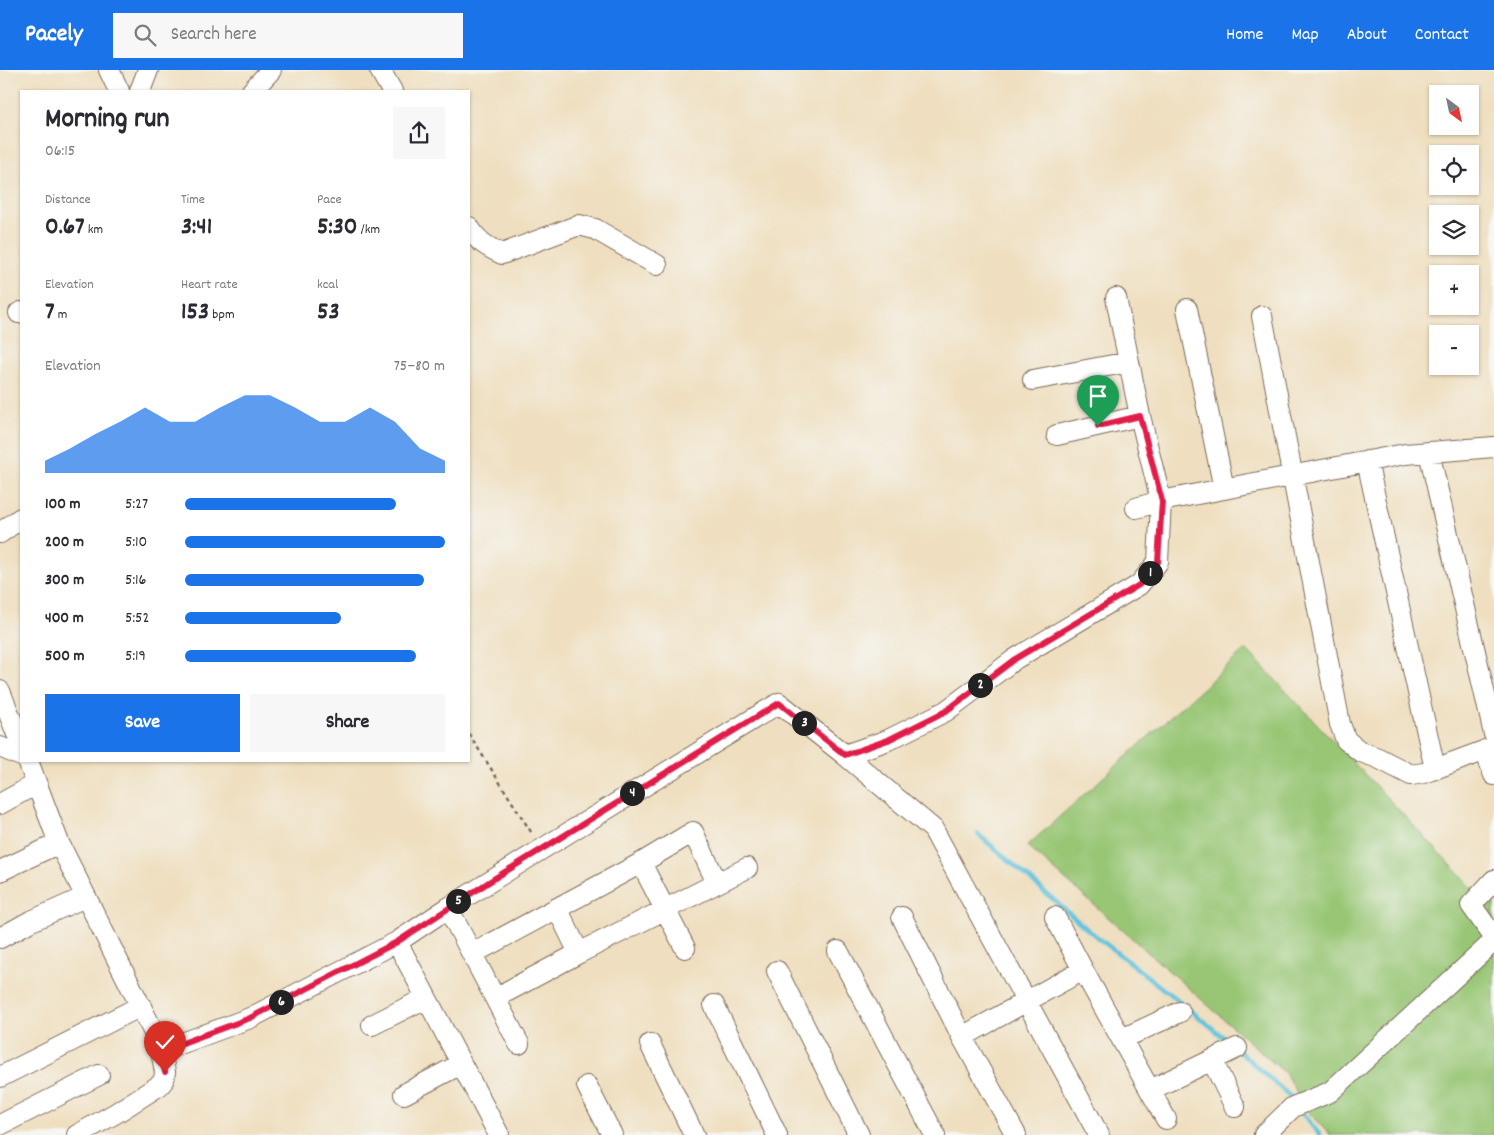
<!DOCTYPE html>
<meta charset="utf-8">
<style>
body{margin:0;font-family:Dekko,sans-serif;background:#f7f7f7;color:#2b2b33;height:100vh;display:flex;flex-direction:column;font-size:19px;white-space:nowrap}
*{box-sizing:border-box;margin:0}
p{font-size:16px;color:#7c7c81}
.icon{flex:none;width:28px;height:28px;fill:none;stroke:currentColor;stroke-width:2;stroke-linecap:round;stroke-linejoin:round}
.map{position:relative;flex:1;overflow:hidden}
.panel{position:absolute;left:20px;top:20px;width:450px;height:672px;display:flex;flex-direction:column;background:#fff;border-radius:0px;box-shadow:0 1px 4px #0004}
.panel>*{flex:none}
.needle{width:32px;rotate:147deg}
.tools{position:absolute;left:1429px;top:15px;display:grid;gap:10px}
.tools a{display:grid;place-items:center;width:50px;height:50px;border-radius:0px;background:#fff;box-shadow:0 1px 4px #0004;font-size:25px}
.pin{position:absolute;display:grid;place-items:center;width:42px;height:42px;color:#fff;margin:-51px -21px;border-radius:50% 50% 50% 0;rotate:-45deg;box-shadow:0 0 5px #0007}
.pin .icon{rotate:45deg}
.km{position:absolute;width:25px;height:25px;margin:-12px;border-radius:50%;background:#222;color:#fff;font-size:14px;line-height:25px;text-align:center}
.round{display:grid;place-items:center;flex:none;width:52px;height:52px;border-radius:0px;background:#f7f7f7}
.overview{display:flex;align-items:center;justify-content:space-between;height:85px;padding:0 25px}
h1{font-size:28px;font-weight:800;line-height:38px}
.stats{display:grid;grid-template-columns:repeat(3,1fr);gap:8px;height:85px;padding:5px 25px}
.stats div{display:grid;align-content:center}
.stats b{font-size:25px;font-weight:800}
.stats small{font-size:14px;font-weight:400}
.stats p{font-size:14px}
.chart{height:140px;padding:10px 25px}
.chart p{display:flex;justify-content:space-between}
.chart svg{width:100%;height:90px;margin-top:5px;fill:#1a73e8;opacity:.7}
.primary-button{display:flex;gap:10px;margin-top:auto;padding:10px 25px}
.primary-button a{flex:1;height:58px;border-radius:0px;background:#1a73e8;color:#fff;font-size:20px;font-weight:800;line-height:58px;text-align:center}
.primary-button a+a{background:#f7f7f7;color:#2b2b33}
ul{padding:0 25px;list-style:none;font-size:16px}
li{display:grid;grid-template-columns:80px 60px 1fr;align-items:center;height:38px}
li i{height:12px;border-radius:6px;background:#1a73e8}
header{display:flex;align-items:center;gap:30px;box-sizing:border-box;height:70px;padding:0 25px;background:#1a73e8;color:#fff}
header strong{font-size:24px}
nav{display:flex;gap:28px;margin-inline-start:auto;font-size:18px}
.search{width:350px;height:45px;background:#f7f7f7;display:flex;align-items:center;gap:12px;box-sizing:border-box;padding:0 18px;border-radius:0px;color:#7c7c81;font-size:19px}
.map>svg:first-child{display:block}
</style>
<header>
<strong>Pacely</strong>
<div class="search"><svg class="icon" aria-label="search" viewBox="0 0 24 24"><circle cx="10" cy="10" r="6"/><path d="M15 15l6 6"/></svg>Search here</div>
<nav><a>Home</a><a>Map</a><a>About</a><a>Contact</a></nav>
</header>
<div class="map">
<svg width="1494" height="1065" viewBox="0 0 1494 1065">
<rect width="100%" height="100%" fill="#f6f6f2"/>
<filter id="ink" filterUnits="userSpaceOnUse"><feTurbulence type="fractalNoise" baseFrequency=".02" numOctaves="2"/><feDisplacementMap in="SourceGraphic" scale="10" xChannelSelector="R" yChannelSelector="G"/><feConvolveMatrix kernelMatrix="1 2 1 2 8 2 1 2 1" color-interpolation-filters="sRGB"/></filter>
<filter id="wash" filterUnits="userSpaceOnUse"><feTurbulence type="fractalNoise" baseFrequency=".0096" numOctaves="4" result="noise"/><feDisplacementMap in="SourceGraphic" scale="20" xChannelSelector="R" yChannelSelector="G"/><feGaussianBlur stdDeviation="1.12" result="paint"/><feColorMatrix in="noise" values="0 0 0 0 0 0 0 0 0 0 0 0 0 0 0 0 0 1.4 0 .05"/><feComposite in="paint" operator="in"/></filter>
<g filter="url(#wash)">
<rect width="100%" height="100%" fill="#efdfc0"/>
<!-- green -->
<path fill="#98c675" stroke="#6a784a" d="M1246,579L1487,833L1494,828V1065H1330L1309,1043L1285,1003L1027,776Z"/>
<g fill="none" stroke-linecap="round" stroke-linejoin="round">
<!-- stream -->
<path stroke="#5dc2db" stroke-width="4.5" d="M978,764L1087,859L1209,955L1232,975
M1240,982L1294,1030
M1299,1039L1309,1052L1320,1065"/>
</g>
</g>
<g filter="url(#ink)">
<g fill="none" stroke-linecap="round" stroke-linejoin="round">
<defs>
<path id="minor" d="M109,0L119,21
M380,0L392,21
M140,21L148,0
M252,21L271,0
M469,157C477,171 487,177 502,184L579,155L595,159L657,195
M1116,228L1140,346L1161,431L1136,438
M1187,239L1224,419
M19,243L21,242
M1262,246L1340,654L1346,670L1361,682L1378,688L1411,705L1424,703L1494,677
M1033,310L1129,292
M1057,365L1140,346
M1429,382L1494,664
M1367,391L1435,699
M0,463L21,448
M0,621L21,674
M0,677L21,686
M1485,680L1494,705
M845,685L888,670L946,641L1015,589L1139,515L1158,492L1161,431L1405,384L1494,377
M28,691L59,773L156,967L161,981L165,1002L164,1010L160,1015L116,1043L77,1065
M0,734L36,714
M641,793L693,762L717,813
M0,801L59,773
M1494,810L1471,835L1494,867
M448,838L519,974
M557,838L579,883
M902,847L962,967L1016,1065
M1055,847L1083,900
M0,868L29,852L85,827
M397,872L499,1065
M838,881L935,1065
M472,884L641,793L685,878
M777,901L859,1065
M508,921L579,883L747,798
M714,935L777,1065
M372,955L426,928
M962,967L1083,900L1166,1049
M1122,969L1180,942
M650,974L694,1065
M161,981L250,948L397,872L448,838L542,779L779,633L845,685L933,759L1099,1065
M1212,990L1237,978
M0,1007L141,936
M587,1016L612,1065
M1150,1020L1212,990L1235,1037
M404,1024L461,994
M0,1055L99,1005
M1264,1065L1293,1037L1330,1022L1494,871"/>
</defs>
<!-- minor casing -->
<use href="#minor" stroke="#7a6957" stroke-width="22"/>
<!-- path -->
<path stroke="#7a6957" stroke-width="2.5" stroke-dasharray="4 4" stroke-linecap="butt" d="M469,664L533,765"/>
<!-- minor -->
<use href="#minor" stroke="#fff" stroke-width="20"/>
</g>
</g>
<g fill="none" stroke-linecap="round" stroke-linejoin="round" filter="url(#ink)">
<defs>
<path id="route" d="M165,1002L161,981L250,948L397,872L495,808L779,633L845,685L888,670L946,641L1015,589L1139,515L1158,492L1162,431L1140,346L1098,356"/>
</defs>
<!-- route casing -->
<use href="#route" stroke="#fff" stroke-width="10"/>
<!-- route -->
<use href="#route" stroke="#e11d48" stroke-width="6"/>
</g>
</svg>
<div class="tools">
<a><svg class="needle" viewBox="-14 -14 28 28"><path d="M0-13l5 13h-10z" fill="#e53935"/><path d="M0 13l5-13h-10z" fill="#7c7c81"/></svg></a>
<a><svg class="icon" aria-label="locate" viewBox="0 0 24 24"><circle cx="12" cy="12" r="6"/><path d="M12 2v4M12 18v4M2 12h4M18 12h4"/></svg></a>
<a><svg class="icon" aria-label="layers" viewBox="0 0 24 24"><path d="M12 4l9 5-9 5-9-5zM3 14l9 5 9-5"/></svg></a>
<a>+</a>
<a>−</a>
</div>
<div class="pin" style="left:1098px;top:356px;background:#1e9e55"><svg class="icon" aria-label="arrive" viewBox="0 0 24 24"><path d="M6 21V4h12l-3 4 3 4H6"/></svg></div>
<div class="pin" style="left:165px;top:1002px;background:#d93025"><svg class="icon" aria-label="check" viewBox="0 0 24 24"><path d="M5 12l5 5 9-10"/></svg></div>
<b class="km" style="left:1150px;top:503px">1</b>
<b class="km" style="left:980px;top:615px">2</b>
<b class="km" style="left:804px;top:653px">3</b>
<b class="km" style="left:632px;top:723px">4</b>
<b class="km" style="left:458px;top:831px">5</b>
<b class="km" style="left:281px;top:932px">6</b>
<section class="panel">
<div class="overview"><div><h1>Morning run</h1><p>06:15</p></div><a class="round"><svg class="icon" aria-label="share" viewBox="0 0 24 24"><path d="M12 15V3M7 8l5-5 5 5M5 13v7h14v-7"/></svg></a></div>
<div class="stats">
<div><p>Distance</p><b>0.67<small> km</small></b></div>
<div><p>Time</p><b>3:41</b></div>
<div><p>Pace</p><b>5:30<small> /km</small></b></div>
</div>
<div class="stats">
<div><p>Elevation</p><b>7<small> m</small></b></div>
<div><p>Heart rate</p><b>153<small> bpm</small></b></div>
<div><p>kcal</p><b>53</b></div>
</div>
<div class="chart"><p><span>Elevation</span>75–80 m</p>
<svg viewBox="0 0 160 44" preserveAspectRatio="none"><path d="M0 44V38L10 32L20 25L30 19L40 12L50 19L60 19L70 12L80 6L90 6L100 12L110 19L120 19L130 12L140 19L150 32L160 38V44z"/></svg>
</div>
<ul>
<li><b>100 m</b>5:27<i style="width:81%"></i></li>
<li><b>200 m</b>5:10<i style="width:100%"></i></li>
<li><b>300 m</b>5:16<i style="width:92%"></i></li>
<li><b>400 m</b>5:52<i style="width:60%"></i></li>
<li><b>500 m</b>5:19<i style="width:89%"></i></li>
</ul>
<div class="primary-button"><a>Save</a><a>Share</a></div>
</section>
</div>
